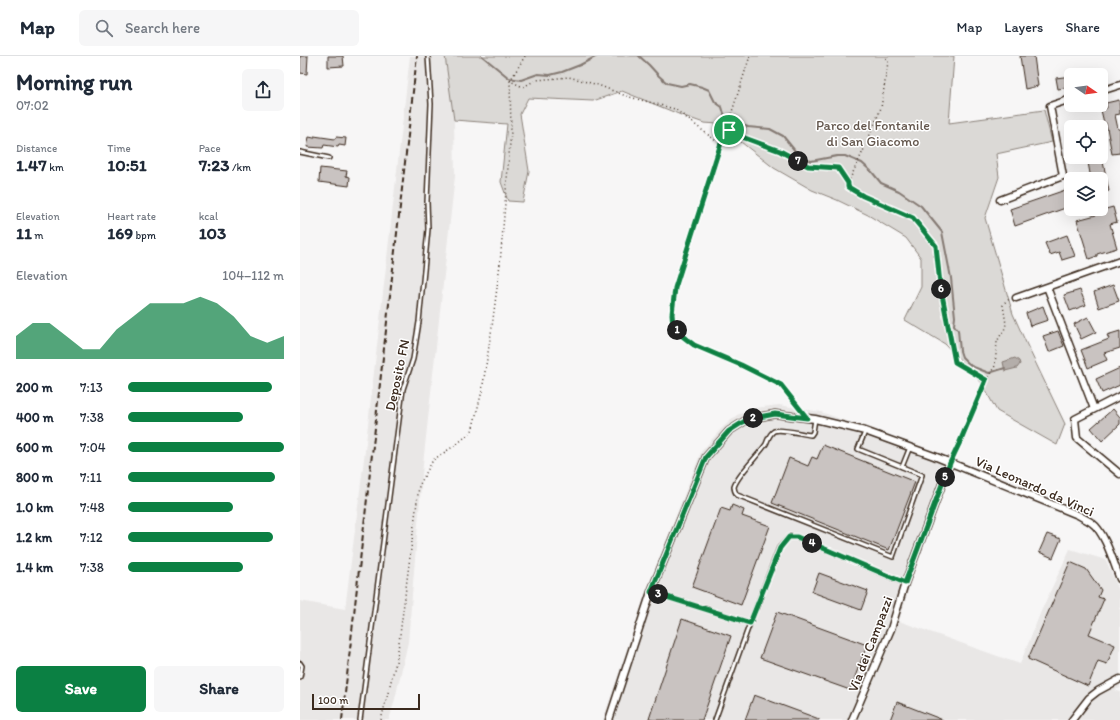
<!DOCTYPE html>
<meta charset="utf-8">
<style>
body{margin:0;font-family:Itim,sans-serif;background:#f6f6f7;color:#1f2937;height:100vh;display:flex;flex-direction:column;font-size:15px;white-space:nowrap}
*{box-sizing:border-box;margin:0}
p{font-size:13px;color:#747a83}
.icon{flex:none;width:22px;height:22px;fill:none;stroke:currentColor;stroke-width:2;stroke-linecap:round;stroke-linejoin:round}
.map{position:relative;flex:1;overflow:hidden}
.details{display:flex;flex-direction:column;background:#fff;width:300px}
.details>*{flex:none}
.needle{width:26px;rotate:103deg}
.fabs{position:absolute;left:764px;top:12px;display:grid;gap:8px}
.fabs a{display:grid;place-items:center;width:44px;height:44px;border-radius:6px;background:#fff;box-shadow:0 4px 16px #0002;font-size:20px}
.scale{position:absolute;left:12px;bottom:10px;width:108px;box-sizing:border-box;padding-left:4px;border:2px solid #3b2a1e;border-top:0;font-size:11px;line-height:14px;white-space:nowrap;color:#3b2a1e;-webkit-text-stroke:3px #fff;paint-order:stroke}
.pin{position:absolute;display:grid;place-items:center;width:34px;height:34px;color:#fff;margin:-17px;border:2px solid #fff;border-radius:50%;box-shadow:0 1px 4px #0007}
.km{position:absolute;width:20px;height:20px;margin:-10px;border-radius:50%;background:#222;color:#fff;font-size:11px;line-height:20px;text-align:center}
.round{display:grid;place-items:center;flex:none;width:42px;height:42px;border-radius:6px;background:#f6f6f7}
.head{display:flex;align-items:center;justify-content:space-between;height:68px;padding:0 16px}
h1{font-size:22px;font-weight:700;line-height:30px}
.metrics{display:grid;grid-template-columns:repeat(3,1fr);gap:6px;height:68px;padding:4px 16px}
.metrics div{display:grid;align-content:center}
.metrics b{font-size:17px;font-weight:700}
.metrics small{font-size:11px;font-weight:400}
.metrics p{font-size:11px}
.chart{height:112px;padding:8px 16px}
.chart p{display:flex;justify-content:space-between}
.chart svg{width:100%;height:72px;margin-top:4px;fill:#0b8043;opacity:.7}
.primary-button{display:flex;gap:8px;margin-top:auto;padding:8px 16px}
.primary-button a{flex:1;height:46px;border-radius:6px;background:#0b8043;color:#fff;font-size:16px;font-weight:700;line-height:46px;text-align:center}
.primary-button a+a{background:#f6f6f7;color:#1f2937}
ul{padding:0 16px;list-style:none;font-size:13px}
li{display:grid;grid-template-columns:64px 48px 1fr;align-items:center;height:30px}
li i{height:10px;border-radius:5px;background:#0b8043}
header{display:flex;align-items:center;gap:24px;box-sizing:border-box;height:56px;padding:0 20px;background:#fff;border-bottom:1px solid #e0e1e3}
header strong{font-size:19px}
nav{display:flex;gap:22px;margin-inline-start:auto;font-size:14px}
.search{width:280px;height:36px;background:#f6f6f7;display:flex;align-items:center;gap:10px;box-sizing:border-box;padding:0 14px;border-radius:6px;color:#747a83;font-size:15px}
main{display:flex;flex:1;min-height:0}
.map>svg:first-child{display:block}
</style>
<header>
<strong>Map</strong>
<div class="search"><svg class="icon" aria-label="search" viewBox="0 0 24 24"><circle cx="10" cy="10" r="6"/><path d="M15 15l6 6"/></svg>Search here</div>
<nav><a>Map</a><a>Layers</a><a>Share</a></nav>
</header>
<main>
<section class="details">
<div class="head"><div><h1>Morning run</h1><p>07:02</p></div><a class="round"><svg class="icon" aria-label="share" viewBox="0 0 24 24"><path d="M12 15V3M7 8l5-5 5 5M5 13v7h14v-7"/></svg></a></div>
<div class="metrics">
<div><p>Distance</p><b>1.47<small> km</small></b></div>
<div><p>Time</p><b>10:51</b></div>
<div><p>Pace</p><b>7:23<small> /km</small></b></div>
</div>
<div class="metrics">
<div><p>Elevation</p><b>11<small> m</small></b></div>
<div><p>Heart rate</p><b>169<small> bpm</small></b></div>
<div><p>kcal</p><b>103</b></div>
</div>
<div class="chart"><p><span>Elevation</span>104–112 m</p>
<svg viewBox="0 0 160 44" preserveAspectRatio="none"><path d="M0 44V30L10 22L20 22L30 30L40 38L50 38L60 26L70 18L80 10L90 10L100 10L110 6L120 10L130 18L140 30L150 34L160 30V44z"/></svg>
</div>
<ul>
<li><b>200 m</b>7:13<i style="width:92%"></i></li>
<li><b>400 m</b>7:38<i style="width:74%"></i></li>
<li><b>600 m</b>7:04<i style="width:100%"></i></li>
<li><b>800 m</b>7:11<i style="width:94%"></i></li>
<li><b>1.0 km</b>7:48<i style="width:67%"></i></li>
<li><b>1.2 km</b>7:12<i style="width:93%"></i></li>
<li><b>1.4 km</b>7:38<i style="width:74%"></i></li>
</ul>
<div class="primary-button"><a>Save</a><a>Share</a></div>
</section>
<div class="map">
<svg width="820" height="664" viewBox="0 0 820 664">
<rect width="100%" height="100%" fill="#f7f6f6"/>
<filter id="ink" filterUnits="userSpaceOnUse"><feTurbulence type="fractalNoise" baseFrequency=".025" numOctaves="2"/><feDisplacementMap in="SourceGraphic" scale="8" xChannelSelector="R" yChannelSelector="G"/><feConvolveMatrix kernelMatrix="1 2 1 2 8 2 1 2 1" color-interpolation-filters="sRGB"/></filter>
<g filter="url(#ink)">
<!-- built -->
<path fill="#e9e7e6" d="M110,0H145L154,64L155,120L123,408L108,586L95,643L89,664H0V545L45,553L65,395Z
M479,349L521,356L649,402L599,565L720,608L742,553L770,493L806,504L820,537V632L815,634L820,636V664H303L348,530L401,396L421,373L437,359L456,352Z"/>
<!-- green -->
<path fill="#dbd9d6" stroke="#8b827a" d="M145,0H654L649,67L744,54L752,86L696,98L699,121L685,162L713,258L727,289L765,368L757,389L697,355L681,326L645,288L605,264L621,231V202L606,182L568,159L537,144L512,134L474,112L418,68L404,67L381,59L322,35L293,45L228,42L220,58L229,115L223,146L208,145L201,126L207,68L154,64Z"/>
<!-- water -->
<path fill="#b4aeaa" stroke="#847972" d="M715,302L719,305L720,308L717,312L705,315L703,306Z"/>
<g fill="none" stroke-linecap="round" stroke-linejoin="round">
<!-- stream -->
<path stroke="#847972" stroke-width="2" d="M182,0L209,22L221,24L238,18L250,19L262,16L280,9L297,0
M339,0L349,9L359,20L367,27L381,30L390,28L402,31L409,34L415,46L422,51L425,61L436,67L448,71L470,73L483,80L500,101L511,105L537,100H545L562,107L572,116L581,127L599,135L621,150L642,176L651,222L655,261L654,269L658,274L660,295L662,301L671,310L689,317L705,312"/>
</g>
<!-- building -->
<path fill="#c9c3c1" stroke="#3b2a1e" d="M0,0H8L7,18L0,17Z
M28,0H43L44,10L28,11Z
M720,0H734L738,30L725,33Z
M771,20V31L758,33L756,22Z
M819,44L820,58L815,59L818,73H820V97L812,98L806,67H804L801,54L807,52L806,47Z
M14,80L35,83L36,81L46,82L45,90L39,89L38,91L24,89L23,92L7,91L9,81L14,82Z
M787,101H802L809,135L801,137V123H791Z
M20,112L47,115L46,120L50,121L49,130L19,126Z
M771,132V150L715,170L710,153Z
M813,151L817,166L810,168L817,192L797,198V200L789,203L777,164L796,159L795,156Z
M767,179L775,200L762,204L759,196L750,199L745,187Z
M813,229L819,245L799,252L794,236Z
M780,234L786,249L770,255L764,239Z
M743,250L748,264L730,270L726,257Z
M788,261L796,276L781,283L774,268Z
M758,275L764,290L749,296L743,280Z
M820,275V292L804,297L807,304L788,312L781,294L809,283L807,279Z
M820,312V329L802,337L796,323Z
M813,353L820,361V368L802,385L791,372Z
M523,389L615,426L589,494L472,447L489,402L508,410L512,401L517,403Z
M432,449L444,454L442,460L470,470L441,549L392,531L421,452L430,455Z
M747,478L761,483L753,502L739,496Z
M770,506L786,513L801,534L798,541L804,543L789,578L815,589L807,608L798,605L788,630L728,603Z
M519,517L568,535L561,554L512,536Z
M477,556L567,589L550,634L460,602Z
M382,563L431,580L402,664H353L349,663Z
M454,639L519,663V664H445Z
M597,646L643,664H590Z"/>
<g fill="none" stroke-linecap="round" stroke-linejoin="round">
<defs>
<path id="service" d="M0,96L29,102
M515,363L513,376L511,379C502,378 480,372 474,375C469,378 468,384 466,388C459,399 437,419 434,431C434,434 435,436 437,439L593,501L622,419L558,393L565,376
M602,411L610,391
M351,536L450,567L415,664
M450,567L479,492L489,481H497L604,527
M0,607L2,610L0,621
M60,664L103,333L113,303L119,266L126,194L128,173L127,146L131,48L128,0"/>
<path id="minor" d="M801,35L820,29
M700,144L763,120L750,50L771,43
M747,231L794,353
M716,242L820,205
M820,340L775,363L777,382L820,418
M309,664L351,536L406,401L429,375L448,363L475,358L515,363L565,375L634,400L778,459C783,462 788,464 792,467C805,476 814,508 820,523
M552,664L591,573L605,527L650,407
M772,664L789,642L798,635L820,623"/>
</defs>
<!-- service casing -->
<use href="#service" stroke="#3b2a1e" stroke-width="6"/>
<!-- minor casing -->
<use href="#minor" stroke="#3b2a1e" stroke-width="9"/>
<!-- path -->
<path stroke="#3b2a1e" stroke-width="1.5" stroke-dasharray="1 3" stroke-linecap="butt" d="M225,0L210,25L223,31L236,24L269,21L298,29L326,40L375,53L416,85L421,87
M450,0L375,232L372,258L373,269L381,279L394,289L423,302L441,309L481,329L503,355
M427,72L434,78L479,95L507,110L538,112L548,127V131L563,140L613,162L636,190L640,228L655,307L686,324L695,310L697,286L700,280L704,275L706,268L703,249L706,245L710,243
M548,127L565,91L581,52L588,6L585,0
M653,401L678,344L686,324
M81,664L97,602L119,430L133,404L157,388L172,375L182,335L192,271L200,208L211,75L210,25"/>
<!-- service -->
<use href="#service" stroke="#fff" stroke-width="3"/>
<!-- minor -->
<use href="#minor" stroke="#fff" stroke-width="6"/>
<!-- rail -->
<path stroke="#3b2a1e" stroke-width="2" stroke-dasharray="6 3" stroke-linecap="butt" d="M42,664L117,0"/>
</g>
</g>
<g fill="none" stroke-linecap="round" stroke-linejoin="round" filter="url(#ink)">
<defs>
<path id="route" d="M427,72L434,78L480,95L508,110L538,112L548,127V131L563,140L613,162L636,190L640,228L655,306L686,324L659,388L650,407L605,527L497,481H489L480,492L450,567L351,536L406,401L429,375L448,363L475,358L507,362L481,329L441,309L394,289L381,279L373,269L372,258L375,232L421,87Z"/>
</defs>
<!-- route casing -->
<use href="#route" stroke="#fff" stroke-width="8"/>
<!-- route -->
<use href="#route" stroke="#0b8043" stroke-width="5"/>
</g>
<g text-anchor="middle" stroke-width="3" stroke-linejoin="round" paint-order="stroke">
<!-- park labels -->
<g font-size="14" fill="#63564c" stroke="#fff">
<text x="573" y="74">Parco del Fontanile<tspan x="573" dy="16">di San Giacomo</tspan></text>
</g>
<!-- street labels -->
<g font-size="14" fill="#3b2a1e" stroke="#fff">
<text transform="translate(97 319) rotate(-78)" y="5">Deposito FN</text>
<text transform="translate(735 430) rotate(24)" y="5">Via Leonardo da Vinci</text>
<text transform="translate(570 588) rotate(-69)" y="5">Via dei Campazzi</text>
</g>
</g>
</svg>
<div class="fabs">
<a><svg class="needle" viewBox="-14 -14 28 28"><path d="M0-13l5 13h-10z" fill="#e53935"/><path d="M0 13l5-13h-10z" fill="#747a83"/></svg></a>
<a><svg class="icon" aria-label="locate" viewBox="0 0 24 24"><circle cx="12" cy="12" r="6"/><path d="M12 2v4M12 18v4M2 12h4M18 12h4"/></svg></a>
<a><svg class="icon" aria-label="layers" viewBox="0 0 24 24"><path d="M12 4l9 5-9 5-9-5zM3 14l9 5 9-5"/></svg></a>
</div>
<div class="scale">100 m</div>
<div class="pin" style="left:429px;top:74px;background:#1e9e55"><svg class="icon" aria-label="arrive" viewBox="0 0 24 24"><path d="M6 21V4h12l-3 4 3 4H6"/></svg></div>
<b class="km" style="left:377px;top:274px">1</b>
<b class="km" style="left:453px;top:362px">2</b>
<b class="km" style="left:358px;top:538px">3</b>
<b class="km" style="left:512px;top:487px">4</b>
<b class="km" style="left:645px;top:421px">5</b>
<b class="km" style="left:641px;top:233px">6</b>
<b class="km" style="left:498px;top:105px">7</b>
</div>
</main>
